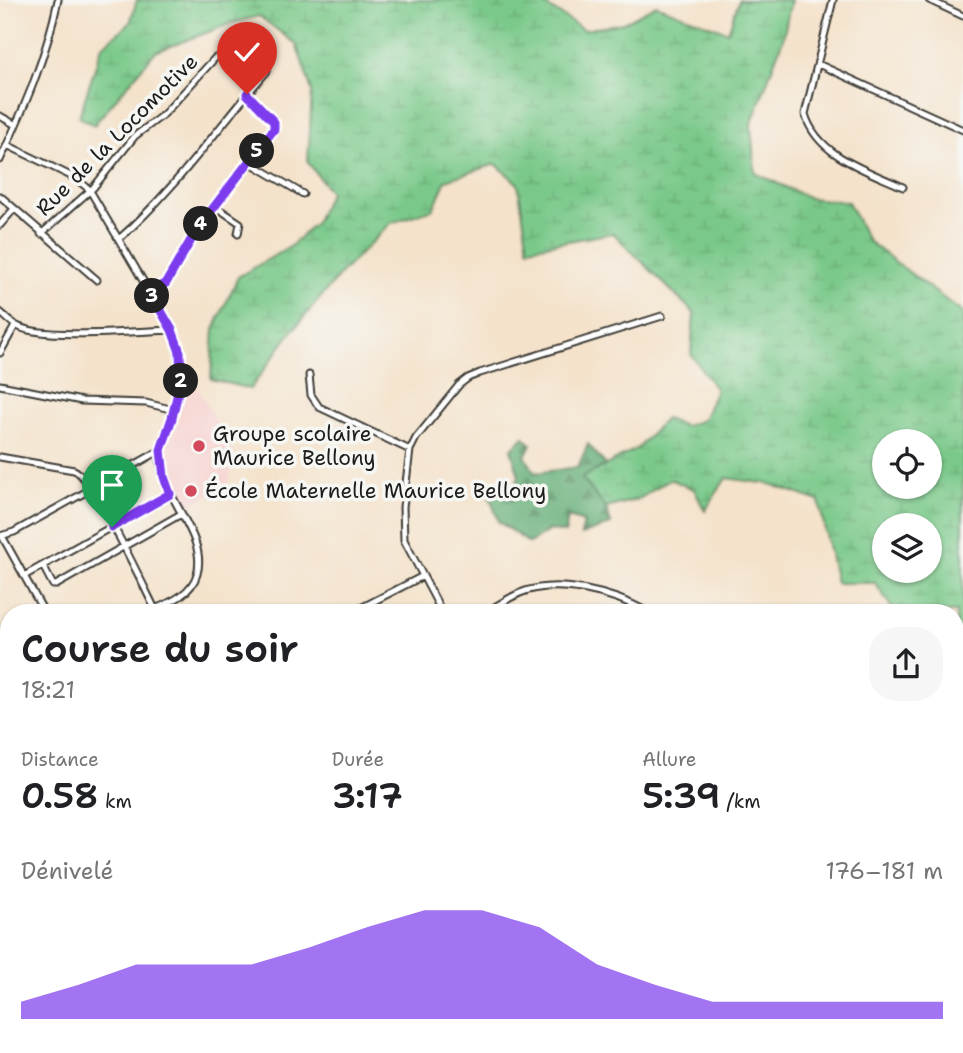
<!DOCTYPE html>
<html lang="fr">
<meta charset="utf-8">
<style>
body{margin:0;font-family:"Shantell Sans",sans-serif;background:#f6f6f6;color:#202124;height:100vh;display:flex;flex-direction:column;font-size:26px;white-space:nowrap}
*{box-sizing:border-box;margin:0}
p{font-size:23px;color:#757577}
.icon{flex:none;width:38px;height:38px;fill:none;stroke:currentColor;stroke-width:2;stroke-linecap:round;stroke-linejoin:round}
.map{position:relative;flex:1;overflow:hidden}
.sheet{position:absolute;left:0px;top:604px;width:964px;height:450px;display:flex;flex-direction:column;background:#fff;border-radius:28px 28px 0 0;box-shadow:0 2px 5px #0004}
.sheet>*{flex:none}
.buttons{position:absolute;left:872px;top:429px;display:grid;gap:14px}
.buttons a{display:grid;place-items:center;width:70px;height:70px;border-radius:50%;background:#fff;box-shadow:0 2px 5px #0004;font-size:35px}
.pin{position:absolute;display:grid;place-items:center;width:60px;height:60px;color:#fff;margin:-72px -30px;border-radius:50% 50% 50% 0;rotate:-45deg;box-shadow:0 0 7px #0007}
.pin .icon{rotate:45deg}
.km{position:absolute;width:35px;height:35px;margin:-18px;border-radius:50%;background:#222;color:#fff;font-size:19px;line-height:35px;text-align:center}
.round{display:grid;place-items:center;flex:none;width:74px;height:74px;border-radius:28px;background:#f6f6f6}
.summary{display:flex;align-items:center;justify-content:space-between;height:119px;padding:0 21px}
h1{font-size:38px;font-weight:600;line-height:52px}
.metrics{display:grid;grid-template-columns:repeat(3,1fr);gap:10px;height:119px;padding:7px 21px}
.metrics div{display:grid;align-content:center}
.metrics b{font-size:35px;font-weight:600}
.metrics small{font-size:19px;font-weight:400}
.metrics p{font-size:19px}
.chart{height:196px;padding:14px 21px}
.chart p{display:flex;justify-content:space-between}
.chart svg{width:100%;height:126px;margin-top:7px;fill:#7c3aed;opacity:.7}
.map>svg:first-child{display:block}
</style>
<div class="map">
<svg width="963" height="1053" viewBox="0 0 963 1053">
<defs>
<pattern id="forest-firs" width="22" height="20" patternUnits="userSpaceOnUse" patternTransform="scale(1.75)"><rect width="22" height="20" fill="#63ad76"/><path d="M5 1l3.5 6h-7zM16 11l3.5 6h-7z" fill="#518c60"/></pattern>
<pattern id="wetland-marsh" width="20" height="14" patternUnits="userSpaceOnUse" patternTransform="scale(1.75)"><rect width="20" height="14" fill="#7ac98a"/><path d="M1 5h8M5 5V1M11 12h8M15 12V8" fill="none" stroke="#69ac76"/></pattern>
</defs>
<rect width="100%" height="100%" fill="#f6f6f2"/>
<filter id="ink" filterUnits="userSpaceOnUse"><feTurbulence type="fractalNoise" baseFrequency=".0143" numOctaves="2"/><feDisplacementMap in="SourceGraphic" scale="14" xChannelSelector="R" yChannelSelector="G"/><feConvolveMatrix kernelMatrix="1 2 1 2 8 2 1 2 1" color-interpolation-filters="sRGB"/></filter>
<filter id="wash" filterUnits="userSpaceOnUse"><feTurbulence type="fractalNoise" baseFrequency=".00686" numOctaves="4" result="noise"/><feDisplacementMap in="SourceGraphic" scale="28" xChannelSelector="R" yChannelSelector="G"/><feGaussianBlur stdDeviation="1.57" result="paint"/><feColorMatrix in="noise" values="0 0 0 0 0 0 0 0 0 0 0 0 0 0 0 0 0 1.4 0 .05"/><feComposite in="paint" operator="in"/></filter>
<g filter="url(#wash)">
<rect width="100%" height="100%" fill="#f4e2ca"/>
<!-- built -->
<path fill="#f7d0cd" d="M190,374L235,456L228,484L184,509L167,476L164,456Z"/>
<!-- forest -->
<path fill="url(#forest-firs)" stroke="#406449" stroke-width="2" d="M524,437L531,444L525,456L535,473L578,467L588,444L606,465L582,478L606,508L611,524L581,535L584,522L568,517L565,533L550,530L529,543L499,522L487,490L513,492L519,476L511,449Z
M963,765V1053H888L880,1045H956V778Z"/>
<!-- wetland -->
<path fill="url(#wetland-marsh)" stroke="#4b7253" stroke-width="2" fill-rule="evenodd" d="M137,0H537L584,30L623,23L656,5L728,32L739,0H791L783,39L751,125L755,173L809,198L848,202L868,241L963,313V765L956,778V612H891L892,608L875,583H836L819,501L770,484L726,478L705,511L694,489L670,479L639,499L606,508L582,478L638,448L665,419L685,426L703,420L716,390L691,354L694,313L613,233L528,248L518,184L496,164L446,180L433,209L391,223L342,272L293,330L250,389L211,379L214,329L238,277L291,246L315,223L330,192L308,162L312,91L296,44L259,16L232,23L155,52L94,125L79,117L102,46L130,23ZM884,441H929V486H884ZM884,525H929V570H884Z
M589,1045H752L767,1053H589Z
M785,1045H880L888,1053H773Z"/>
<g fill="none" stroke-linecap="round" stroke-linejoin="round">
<!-- stream -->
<path stroke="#4fbacc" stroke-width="2" d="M740,1045L751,1053
M604,1053L609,1045"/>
</g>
</g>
<g filter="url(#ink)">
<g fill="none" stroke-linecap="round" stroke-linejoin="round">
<defs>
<path id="minor" d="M833,0L805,114C817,156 868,171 903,187
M929,0L963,16
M818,64L963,130
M0,116L16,125
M7,145L75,178L89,189L172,330C186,366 180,392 168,429C165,439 160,449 160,460C163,499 208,536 197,574C191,596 166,604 148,612
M0,160C25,106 46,58 58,0
M249,162L303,194
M0,196L97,280
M216,207L240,223L238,234
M0,225L14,209
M41,234L93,188L135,136L164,114L215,58
M119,239C175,190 218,127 267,71
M150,292L166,283L198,228L274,129V122L247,94
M0,312C5,316 11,323 17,326C43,340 138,331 172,330
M0,353L15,326
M309,375L311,395L319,407L410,450
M0,385L82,401L146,403L174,410
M0,457L74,470C93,477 143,585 155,609
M0,536L14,532L161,450
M2,536L44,612
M43,566L53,585H56L181,514
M24,576L170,494
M353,612L423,576
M442,612L404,540L403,507L410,450L416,438L459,385L468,378L480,373L662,316
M486,612C497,606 508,598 520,593C558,578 613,593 648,612
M0,667L9,705
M0,748L9,739
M0,906L9,897
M202,1053L208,1045"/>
<path id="tertiary" d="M0,924L9,934
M105,1045L112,1053"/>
</defs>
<!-- minor casing -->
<use href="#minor" stroke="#3c3a36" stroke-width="9"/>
<!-- tertiary casing -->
<use href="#tertiary" stroke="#3c3a36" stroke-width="10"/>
<!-- minor -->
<use href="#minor" stroke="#fff" stroke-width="5"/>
<!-- tertiary -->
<use href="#tertiary" stroke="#fff" stroke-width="7"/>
</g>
</g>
<g fill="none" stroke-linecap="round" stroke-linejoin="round" filter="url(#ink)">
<defs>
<path id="route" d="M112,527L170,494L164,477L161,450L172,418L181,379L180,352L172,330L150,292L166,283L198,228L274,129V122L247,94"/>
</defs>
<!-- route casing -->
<use href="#route" stroke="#fff" stroke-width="14"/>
<!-- route -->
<use href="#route" stroke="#7c3aed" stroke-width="9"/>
</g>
<!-- markers -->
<g fill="#d1495b" stroke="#f6f6f2" stroke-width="2.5">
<circle cx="199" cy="446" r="7"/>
<circle cx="191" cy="491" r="7"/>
</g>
<g text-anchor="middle" stroke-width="7" stroke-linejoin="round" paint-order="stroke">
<!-- street labels -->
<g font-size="21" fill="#1c1c1c" stroke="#f6f6f2">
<text transform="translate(117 135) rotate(-45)" y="7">Rue de la Locomotive</text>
</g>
<!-- poi labels -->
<g font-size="21" fill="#1c1c1c" stroke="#f6f6f2" text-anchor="start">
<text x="213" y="441">Groupe scolaire<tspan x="213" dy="24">Maurice Bellony</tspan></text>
<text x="205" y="498">École Maternelle Maurice Bellony</text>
</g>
</g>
</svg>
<div class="buttons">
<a><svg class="icon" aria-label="locate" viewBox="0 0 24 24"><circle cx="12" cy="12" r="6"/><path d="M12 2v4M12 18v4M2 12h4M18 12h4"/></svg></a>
<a><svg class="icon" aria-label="layers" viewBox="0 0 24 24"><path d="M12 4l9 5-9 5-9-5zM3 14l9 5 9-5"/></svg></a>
</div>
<div class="pin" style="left:112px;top:527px;background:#1e9e55"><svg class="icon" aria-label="arrive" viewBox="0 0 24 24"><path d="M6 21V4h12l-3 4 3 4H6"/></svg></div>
<div class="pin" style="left:247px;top:94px;background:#d93025"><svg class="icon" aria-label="check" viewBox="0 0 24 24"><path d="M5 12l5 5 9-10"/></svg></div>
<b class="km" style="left:181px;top:381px">2</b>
<b class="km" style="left:152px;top:296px">3</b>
<b class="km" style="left:201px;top:224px">4</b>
<b class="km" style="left:257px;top:151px">5</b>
<section class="sheet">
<div class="summary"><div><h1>Course du soir</h1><p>18:21</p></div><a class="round"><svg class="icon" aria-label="share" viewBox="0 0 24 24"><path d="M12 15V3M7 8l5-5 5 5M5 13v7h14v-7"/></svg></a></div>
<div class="metrics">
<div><p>Distance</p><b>0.58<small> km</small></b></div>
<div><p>Durée</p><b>3:17</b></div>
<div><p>Allure</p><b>5:39<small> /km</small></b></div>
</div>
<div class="chart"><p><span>Dénivelé</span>176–181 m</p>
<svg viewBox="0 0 160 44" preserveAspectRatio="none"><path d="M0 44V38L10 32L20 25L30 25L40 25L50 19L60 12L70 6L80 6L90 12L100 25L110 32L120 38L130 38L140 38L150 38L160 38V44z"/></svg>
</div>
</section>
</div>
